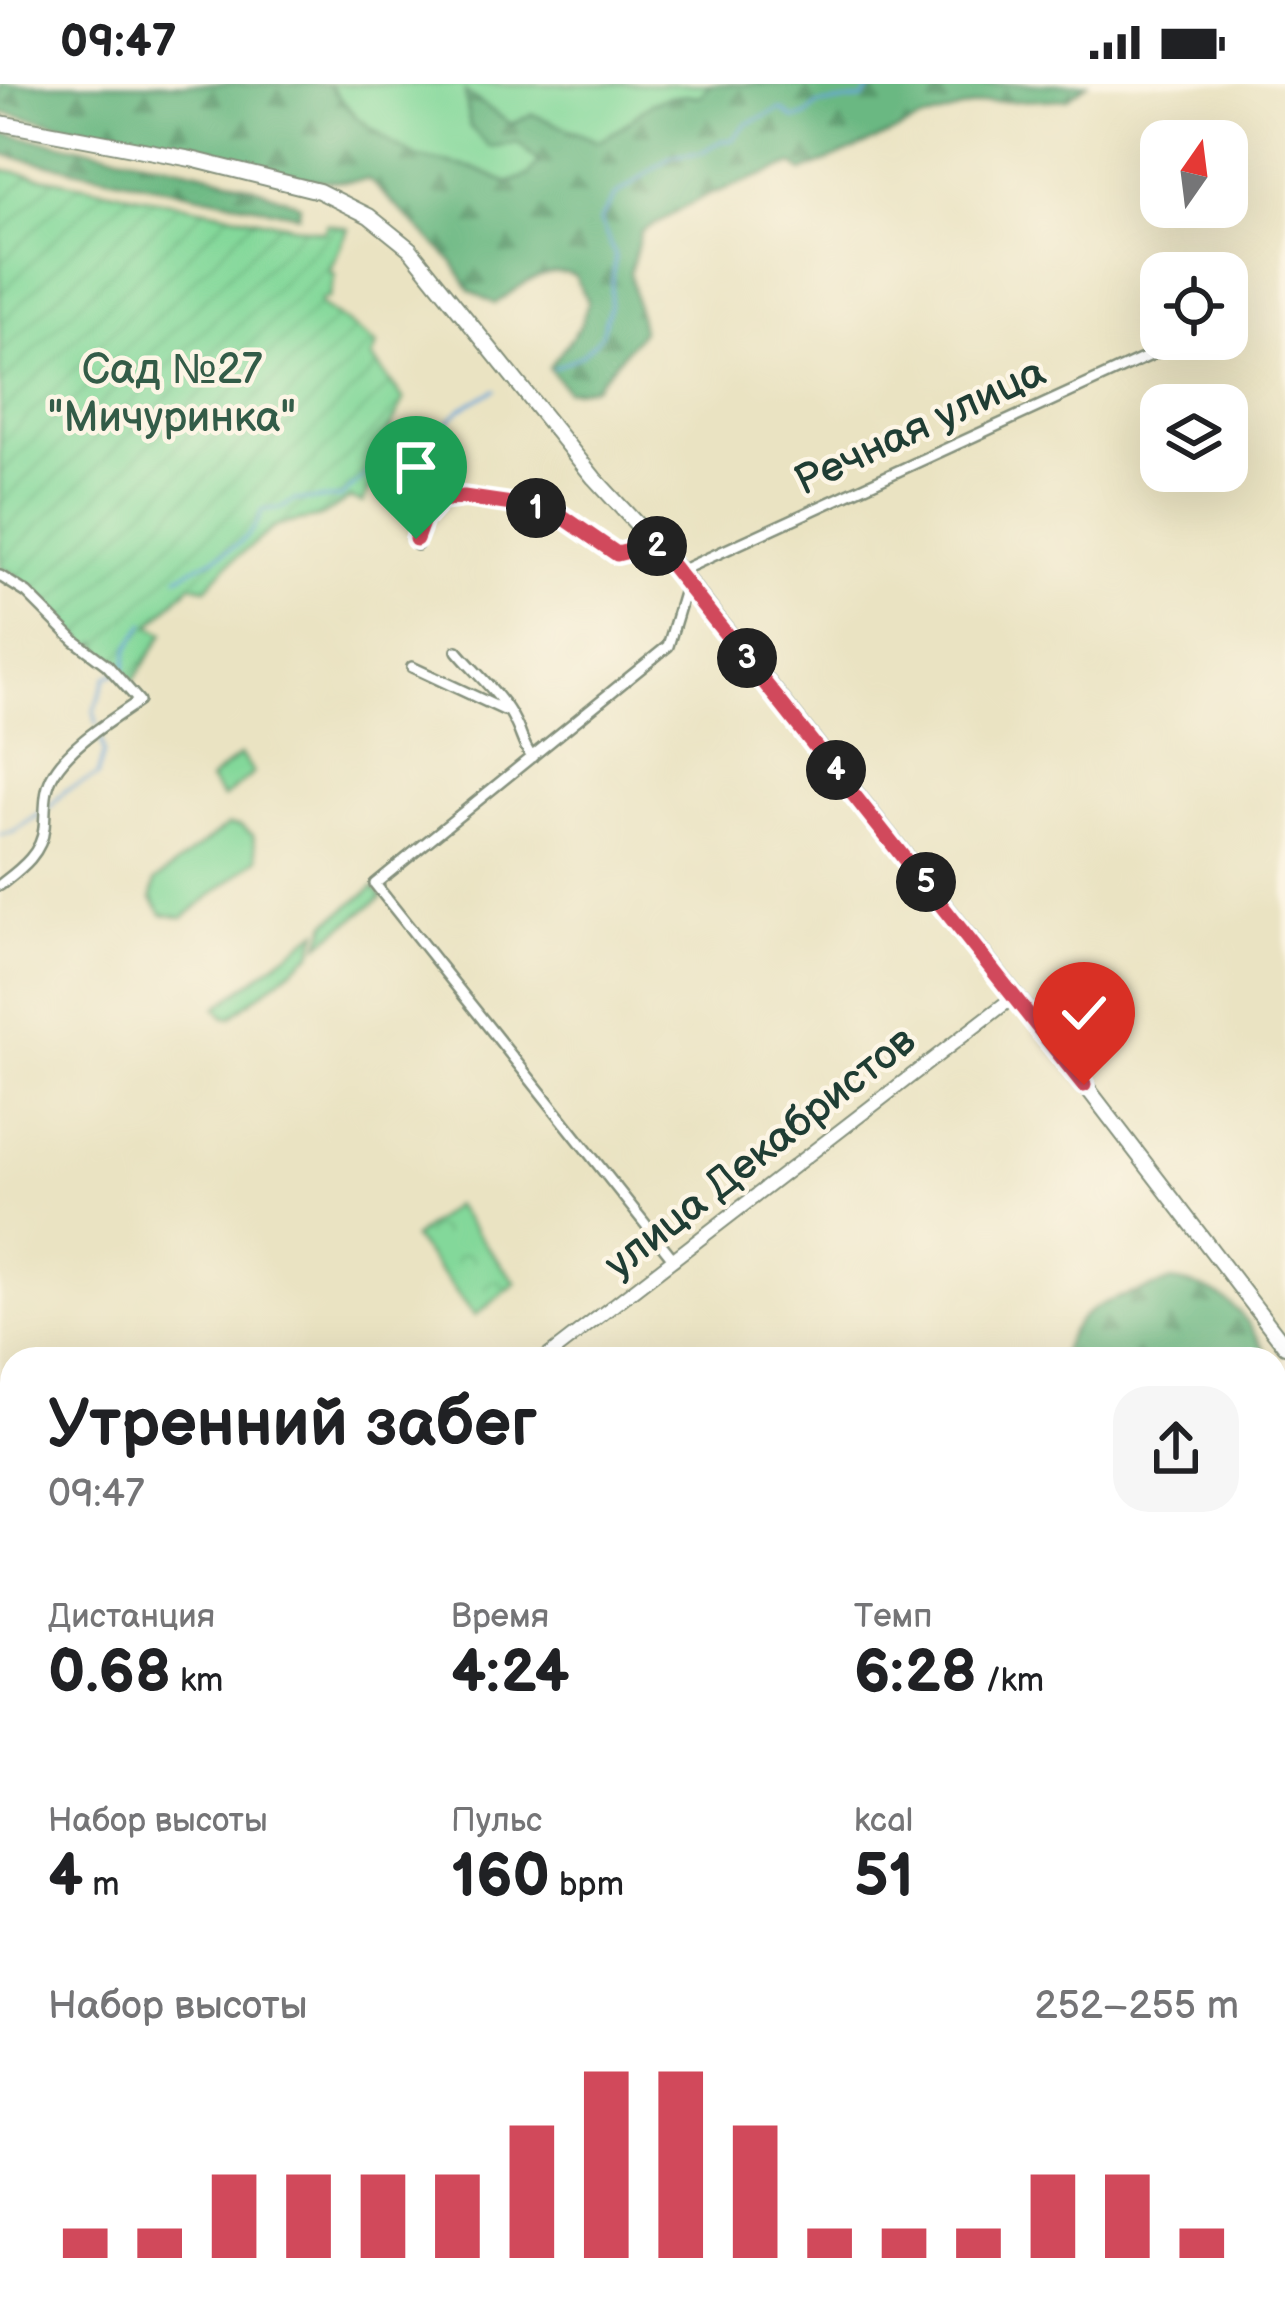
<!DOCTYPE html>
<html lang="ru">
<meta charset="utf-8">
<style>
body{margin:0;font-family:"Balsamiq Sans",sans-serif;background:#f6f6f6;color:#202124;height:100vh;display:flex;flex-direction:column;font-size:45px;white-space:nowrap}
*{box-sizing:border-box;margin:0}
p{font-size:39px;color:#757577}
.icon{flex:none;width:66px;height:66px;fill:none;stroke:currentColor;stroke-width:2;stroke-linecap:round;stroke-linejoin:round}
.map{position:relative;flex:1;overflow:hidden}
.panel{position:absolute;left:0px;top:1263px;width:1287px;height:975px;display:flex;flex-direction:column;background:#fff;border-radius:36px 36px 0 0;box-shadow:0 12px 48px #0002}
.panel>*{flex:none}
.needle{width:78px;rotate:14deg}
.controls{position:absolute;left:1140px;top:36px;display:grid;gap:24px}
.controls a{display:grid;place-items:center;width:108px;height:108px;border-radius:24px;background:#fff;box-shadow:0 12px 48px #0002;font-size:60px}
.pin{position:absolute;display:grid;place-items:center;width:102px;height:102px;color:#fff;margin:-123px -51px;border-radius:50% 50% 50% 0;rotate:-45deg;box-shadow:0 0 12px #0007}
.pin .icon{rotate:45deg}
.km{position:absolute;width:60px;height:60px;margin:-30px;border-radius:50%;background:#222;color:#fff;font-size:33px;line-height:60px;text-align:center}
.round{display:grid;place-items:center;flex:none;width:126px;height:126px;border-radius:36px;background:#f6f6f6}
.summary{display:flex;align-items:center;justify-content:space-between;height:204px;padding:0 48px}
h1{font-size:66px;font-weight:800;line-height:90px}
.metrics{display:grid;grid-template-columns:repeat(3,1fr);gap:18px;height:204px;padding:12px 48px}
.metrics div{display:grid;align-content:center}
.metrics b{font-size:60px;font-weight:800}
.metrics small{font-size:33px;font-weight:400}
.metrics p{font-size:33px}
.chart{height:336px;padding:24px 48px}
.chart p{display:flex;justify-content:space-between}
.chart svg{width:100%;height:216px;margin-top:12px;stroke:#d1495b;stroke-width:6}
.status{display:flex;justify-content:space-between;align-items:center;height:84px;padding:0 60px;background:#fff;direction:ltr}
.status svg{height:33px;fill:currentColor}
.map>svg:first-child{display:block}
</style>
<div class="status"><b>09:47</b><svg viewBox="0 0 49 12"><path d="M0 12V9h3v3zM5 12V6h3v6zM10 12V3h3v9zM15 12V0h3v12zM26 1h20v11H26zM47 4h2v5h-2z"/></svg></div>
<div class="map">
<svg width="1285" height="2236" viewBox="0 0 1285 2236">
<defs>
<pattern id="forest-firs" width="22" height="20" patternUnits="userSpaceOnUse" patternTransform="scale(3)"><rect width="22" height="20" fill="#6ab882"/><path d="M5 1l3.5 6h-7zM16 11l3.5 6h-7z" fill="#57976b"/></pattern>
<pattern id="park-crowns" width="20" height="18" patternUnits="userSpaceOnUse" patternTransform="scale(3)"><rect width="20" height="18" fill="#83d89a"/><path d="M2 6a3 3 0 1 1 6 0M12 15a3 3 0 1 1 6 0" fill="none" stroke="#71ba85"/></pattern>
<pattern id="garden-furrows" width="10" height="10" patternUnits="userSpaceOnUse" patternTransform="scale(3)"><rect width="10" height="10" fill="#83d89a"/><path d="M-1 1l2-2M0 10L10 0M9 11l2-2" fill="none" stroke="#71ba85"/></pattern>
</defs>
<rect width="100%" height="100%" fill="#fcf5e5"/>
<filter id="ink" filterUnits="userSpaceOnUse"><feTurbulence type="fractalNoise" baseFrequency=".00833" numOctaves="2"/><feDisplacementMap in="SourceGraphic" scale="24" xChannelSelector="R" yChannelSelector="G"/><feConvolveMatrix kernelMatrix="1 2 1 2 8 2 1 2 1" color-interpolation-filters="sRGB"/></filter>
<filter id="wash" filterUnits="userSpaceOnUse"><feTurbulence type="fractalNoise" baseFrequency=".004" numOctaves="4" result="noise"/><feDisplacementMap in="SourceGraphic" scale="48" xChannelSelector="R" yChannelSelector="G"/><feGaussianBlur stdDeviation="2.7" result="paint"/><feColorMatrix in="noise" values="0 0 0 0 0 0 0 0 0 0 0 0 0 0 0 0 0 1.4 0 .05"/><feComposite in="paint" operator="in"/></filter>
<g filter="url(#wash)">
<rect width="100%" height="100%" fill="#eae3c2"/>
<!-- grass -->
<path fill="#83d89a" stroke="#518a67" stroke-width="3" d="M328,0H710L701,12C635,9 647,36 597,57L532,31L511,40L466,9L470,43L518,58L539,79L529,91L508,99L473,84L418,73L392,60L356,33Z
M240,671L254,689L223,714L209,696Z
M228,741L240,742L253,751L258,774L183,834L162,830L152,814L155,797Z
M374,803L382,813L320,860L327,839Z
M318,847L312,869L231,933H225L216,924Z"/>
<!-- forest -->
<path fill="url(#forest-firs)" stroke="#447a5b" stroke-width="3" d="M0,0H328L356,33L393,60L418,73L473,84L508,99L529,91L538,78L519,59L490,63L470,43L465,8L511,40L532,30L597,57C646,36 635,9 701,12L710,0H1087L1067,15L986,18L920,37L802,88L793,80L703,113L641,148L630,189L642,247L594,303L567,307L549,284L581,241L588,218L575,192C546,180 518,203 495,220L470,206L452,177L368,95C306,105 252,81 193,67C130,52 64,41 0,28Z
M0,49C99,68 208,80 300,121L299,131L0,70Z
M1172,1197C1226,1204 1245,1229 1270,1275H1060C1075,1213 1123,1216 1172,1197Z
M1275,1281L1285,1292V1469L1275,1473Z"/>
<!-- park -->
<path fill="url(#park-crowns)" stroke="#518a67" stroke-width="3" d="M454,1121L516,1199L475,1232L413,1154Z"/>
<!-- garden -->
<path fill="url(#garden-furrows)" stroke="#518a67" stroke-width="3" d="M0,85L324,148L327,140L348,145L329,188L335,190L329,214L321,215V221L377,260L372,274L404,316L373,379L380,384L362,419L350,414L320,433L277,441L227,481L206,504L191,501L150,542L164,549L132,599L102,570L98,558L91,564L13,489L0,484Z"/>
<g fill="none" stroke-linecap="round" stroke-linejoin="round">
<!-- stream -->
<path stroke="#66a4d8" stroke-width="3" d="M554,284L582,271L600,253L610,222L615,171L600,137L615,112L671,72L700,69L722,57L732,56L745,41L781,25L794,35L806,32L817,21L863,15L875,0
M178,493C209,473 252,465 262,426L282,424L295,416L340,414L384,375L409,364L444,341L462,324L495,306
M97,640L94,627L106,593L125,586L128,565L145,539
M48,725L66,706L97,692L104,668L99,649
M0,751L13,748L40,730"/>
<!-- river -->
<path stroke="#66a4d8" stroke-width="16" d="M1275,1422L1285,1418
M310,2236L324,2226"/>
</g>
</g>
<g filter="url(#ink)">
<g fill="none" stroke-linecap="round" stroke-linejoin="round">
<defs>
<path id="street" d="M417,461L423,436L441,416L464,413L553,426L617,469L637,465L649,453
M680,487L1186,255
M0,492L27,509L75,557L107,581L139,617C111,637 72,659 54,689C43,707 46,725 44,744C42,770 19,786 0,801
M457,567C475,589 503,612 515,638C522,651 522,660 532,673
M412,583L504,626
M674,1176L375,800L668,562L687,499
M1275,1889L1285,1893
M1275,2213L1285,2195
M387,2226L395,2236
M852,2226L861,2236
M343,2236L361,2226
M474,2236L486,2226
M750,2236L762,2226
M1257,2236L1265,2226"/>
<path id="secondary" d="M544,1275L1016,911
M0,1675L12,1677
M1275,1713L1285,1686
M993,2236L1005,2226"/>
<path id="primary" d="M0,39L191,75L319,107L369,132L410,165L594,394L680,487L1016,911L1285,1262"/>
</defs>
<!-- street casing -->
<use href="#street" stroke="#84907b" stroke-width="14"/>
<!-- secondary casing -->
<use href="#secondary" stroke="#84907b" stroke-width="16"/>
<!-- primary casing -->
<use href="#primary" stroke="#84907b" stroke-width="18"/>
<!-- street -->
<use href="#street" stroke="#fff" stroke-width="9"/>
<!-- secondary -->
<use href="#secondary" stroke="#fff" stroke-width="12"/>
<!-- primary -->
<use href="#primary" stroke="#fff" stroke-width="14"/>
</g>
</g>
<g fill="none" stroke-linecap="round" stroke-linejoin="round" filter="url(#ink)">
<defs>
<path id="route" d="M416,455L423,436L441,416L464,413L553,426L617,470L637,465L649,453L1084,1001"/>
</defs>
<!-- route casing -->
<use href="#route" stroke="#fff" stroke-width="24"/>
<!-- route -->
<use href="#route" stroke="#d1495b" stroke-width="15"/>
</g>
<g text-anchor="middle" stroke-width="9" stroke-linejoin="round" paint-order="stroke">
<!-- park labels -->
<g font-size="42" fill="#335c48" stroke="#fcf5e5">
<text x="172" y="299">Сад №27<tspan x="172" dy="48">"Мичуринка"</tspan></text>
</g>
<!-- street labels -->
<g font-size="42" fill="#1f3d34" stroke="#fcf5e5">
<text transform="translate(919 341) rotate(-25)" y="15">Речная улица</text>
<text transform="translate(759 1067) rotate(-38)" y="15">улица Декабристов</text>
</g>
</g>
</svg>
<div class="controls">
<a><svg class="needle" viewBox="-14 -14 28 28"><path d="M0-13l5 13h-10z" fill="#e53935"/><path d="M0 13l5-13h-10z" fill="#757577"/></svg></a>
<a><svg class="icon" aria-label="locate" viewBox="0 0 24 24"><circle cx="12" cy="12" r="6"/><path d="M12 2v4M12 18v4M2 12h4M18 12h4"/></svg></a>
<a><svg class="icon" aria-label="layers" viewBox="0 0 24 24"><path d="M12 4l9 5-9 5-9-5zM3 14l9 5 9-5"/></svg></a>
</div>
<div class="pin" style="left:416px;top:455px;background:#1e9e55"><svg class="icon" aria-label="arrive" viewBox="0 0 24 24"><path d="M6 21V4h12l-3 4 3 4H6"/></svg></div>
<div class="pin" style="left:1084px;top:1001px;background:#d93025"><svg class="icon" aria-label="check" viewBox="0 0 24 24"><path d="M5 12l5 5 9-10"/></svg></div>
<b class="km" style="left:536px;top:424px">1</b>
<b class="km" style="left:657px;top:462px">2</b>
<b class="km" style="left:747px;top:574px">3</b>
<b class="km" style="left:836px;top:686px">4</b>
<b class="km" style="left:926px;top:798px">5</b>
<section class="panel">
<div class="summary"><div><h1>Утренний забег</h1><p>09:47</p></div><a class="round"><svg class="icon" aria-label="share" viewBox="0 0 24 24"><path d="M12 15V3M7 8l5-5 5 5M5 13v7h14v-7"/></svg></a></div>
<div class="metrics">
<div><p>Дистанция</p><b>0.68<small> km</small></b></div>
<div><p>Время</p><b>4:24</b></div>
<div><p>Темп</p><b>6:28<small> /km</small></b></div>
</div>
<div class="metrics">
<div><p>Набор высоты</p><b>4<small> m</small></b></div>
<div><p>Пульс</p><b>160<small> bpm</small></b></div>
<div><p>kcal</p><b>51</b></div>
</div>
<div class="chart"><p><span>Набор высоты</span>252–255 m</p>
<svg viewBox="0 0 160 44" preserveAspectRatio="none"><path d="M5 44V38M15 44V38M25 44V27M35 44V27M45 44V27M55 44V27M65 44V17M75 44V6M85 44V6M95 44V17M105 44V38M115 44V38M125 44V38M135 44V27M145 44V27M155 44V38"/></svg>
</div>
</section>
</div>
